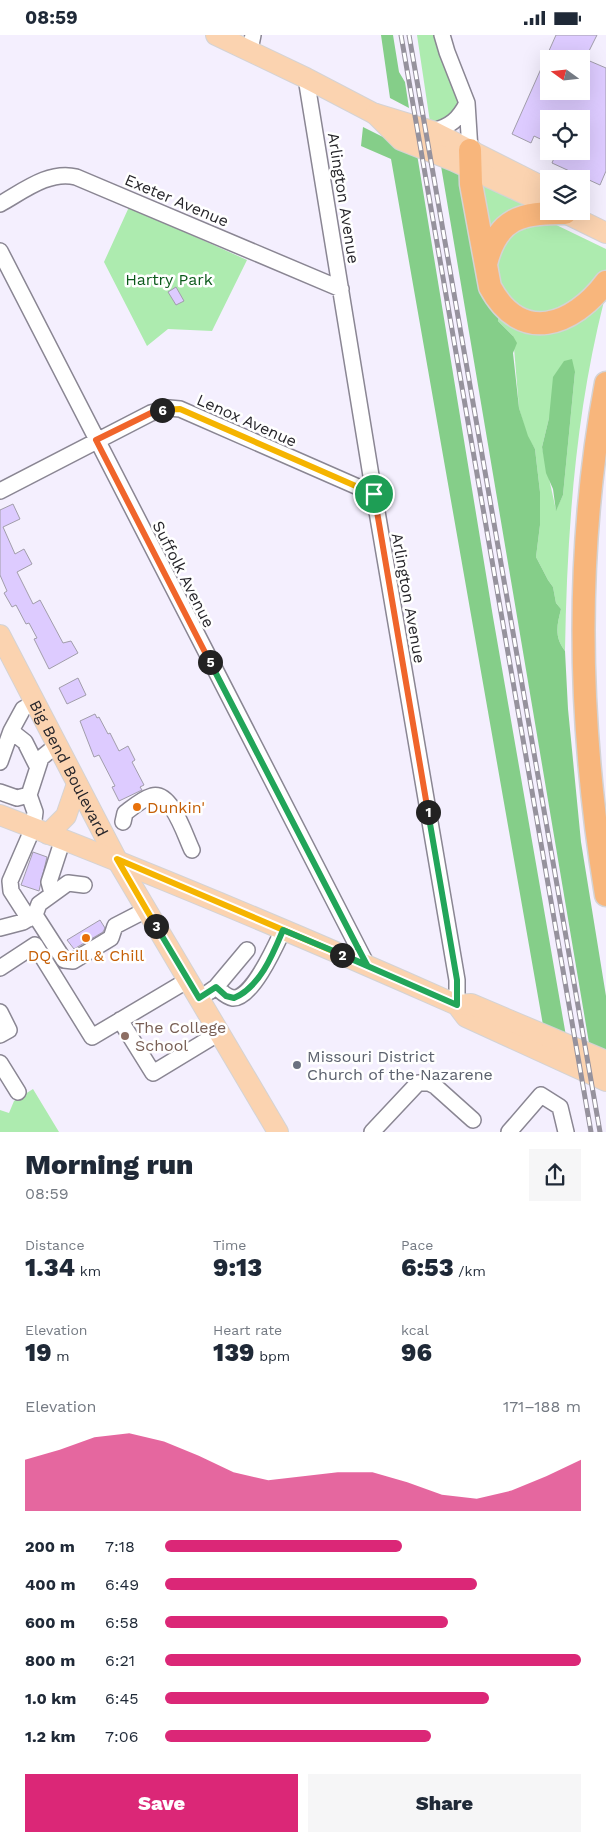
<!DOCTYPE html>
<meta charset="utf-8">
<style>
body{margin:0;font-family:"Work Sans",sans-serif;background:#f6f6f7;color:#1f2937;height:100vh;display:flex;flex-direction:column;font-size:19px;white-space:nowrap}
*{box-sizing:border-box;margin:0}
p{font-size:16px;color:#747a83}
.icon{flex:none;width:28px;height:28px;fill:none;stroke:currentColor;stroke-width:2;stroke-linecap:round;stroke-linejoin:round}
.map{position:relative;height:1097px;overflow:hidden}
.drawer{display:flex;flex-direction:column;background:#fff;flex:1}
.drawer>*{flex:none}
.needle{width:32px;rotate:285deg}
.controls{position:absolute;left:540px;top:15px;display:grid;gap:10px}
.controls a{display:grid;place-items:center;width:50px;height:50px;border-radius:0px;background:#fff;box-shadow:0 5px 20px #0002;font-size:25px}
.pin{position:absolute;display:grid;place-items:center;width:42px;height:42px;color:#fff;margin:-21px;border:2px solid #fff;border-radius:50%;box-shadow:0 1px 5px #0007}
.km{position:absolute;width:25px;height:25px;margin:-12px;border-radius:50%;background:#222;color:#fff;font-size:14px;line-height:25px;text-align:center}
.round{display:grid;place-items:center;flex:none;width:52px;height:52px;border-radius:0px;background:#f6f6f7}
.headline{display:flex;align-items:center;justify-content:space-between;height:85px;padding:0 25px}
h1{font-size:28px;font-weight:800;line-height:38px}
.figures{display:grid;grid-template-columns:repeat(3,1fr);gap:8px;height:85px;padding:5px 25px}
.figures div{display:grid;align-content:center}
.figures b{font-size:25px;font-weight:800}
.figures small{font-size:14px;font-weight:400}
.figures p{font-size:14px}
.chart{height:140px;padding:10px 25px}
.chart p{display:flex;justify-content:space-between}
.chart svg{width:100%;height:90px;margin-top:5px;fill:#db2777;opacity:.7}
.action{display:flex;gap:10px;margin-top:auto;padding:10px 25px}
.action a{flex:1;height:58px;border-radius:0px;background:#db2777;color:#fff;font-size:20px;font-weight:800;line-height:58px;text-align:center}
.action a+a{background:#f6f6f7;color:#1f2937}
ul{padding:0 25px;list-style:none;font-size:16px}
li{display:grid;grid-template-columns:80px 60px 1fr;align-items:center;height:38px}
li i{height:12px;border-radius:6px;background:#db2777}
.status{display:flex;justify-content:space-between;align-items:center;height:35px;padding:0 25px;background:#fff;direction:ltr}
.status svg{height:14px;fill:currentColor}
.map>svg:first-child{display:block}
</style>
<div class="status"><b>08:59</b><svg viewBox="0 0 49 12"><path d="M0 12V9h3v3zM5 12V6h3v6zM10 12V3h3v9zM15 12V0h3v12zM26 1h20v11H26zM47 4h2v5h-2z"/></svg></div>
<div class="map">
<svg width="606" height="1097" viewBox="0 0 606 1097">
<rect width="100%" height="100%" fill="#f4effe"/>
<!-- green -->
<path fill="#adebaf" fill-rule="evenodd" d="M417,0H436L442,24L459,66L458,75L439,88L430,87Z
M477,147L533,173L490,201Z
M129,172L247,225L212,296L168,294L147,311L104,227Z
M546,185L606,214V239L579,268L534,280L506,265L494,236L508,194Z
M604,266C575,381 567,498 565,616C554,602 557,590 561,574L556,568L553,552L548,545L536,522L540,490V457L535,414L527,401L519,373L513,301L498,286V274L513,287ZM575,337L563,460L556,475L542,412L549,383Z
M33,1054L59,1097H0V1075L9,1078L14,1066Z"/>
<!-- forest -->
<path fill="#85ce89" d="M381,0H393L399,37L405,47L409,73L390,63Z
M363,92L417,119L493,582L566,1001L543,990L391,124L361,111Z
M441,131L466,142L498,274V286L513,301L517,308L513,318L519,373L528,401L535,414L540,457V490L536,522L548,545L553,552L556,568L561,574C557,590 554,602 565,616L568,674L581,807L606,961V1021L590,1014Z
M572,324L575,337L563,460L556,476L553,454L546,438L542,412L549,383L553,342L564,326Z"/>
<!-- building -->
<path fill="#ddcbff" stroke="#a19daa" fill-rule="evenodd" d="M556,0H597L585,24L606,33V136L600,150L552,128L557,116H581V84H549V108L534,101L531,108L512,99ZM549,24H581V56H549Z
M176,252L184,266L176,270L168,257Z
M13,469L20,484L3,492L15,519L24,514L32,529L17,537L33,569L40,565L63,608L71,606L78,618L49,634L34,604L37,603L29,588L26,589L16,570L12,572L4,558L7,556L0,540V475Z
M78,643L86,660L67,669L59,653Z
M95,679L97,683L99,682L108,699L110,698L119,716L128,711L135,725L132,727L144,750L140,752L142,755L119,766L112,752L115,751L99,720L94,722L80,686Z
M33,817L47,822L39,856L21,850Z
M100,885L105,893L103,897L74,914L67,905Z"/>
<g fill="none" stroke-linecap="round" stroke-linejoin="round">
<defs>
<path id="minor" d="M442,0L447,17L467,68L470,115
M250,15L253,0
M306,43L374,459L457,945V970
M432,96C450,92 459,84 467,68
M0,169C22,157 49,135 76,142L341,254
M0,216L367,930
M0,456L151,378L169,373L180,374L374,459
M11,696L23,674L35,667
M0,727L11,696L25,707L37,731
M0,757L17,763L29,760L41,723L57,710
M123,787L125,778C133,772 142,764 152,761C172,756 185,801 192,815
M52,858L49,847L63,804
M35,880L64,925L73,926L111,903L115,891L146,875
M29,884L11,856L10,846L33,793L35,777L29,760
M0,893L23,887L35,880L39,869L68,848L84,850
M0,933L35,910L92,1002L188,945
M216,952C221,956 226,962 233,963C252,964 276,910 283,895
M209,957L216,952L247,915
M0,977L9,995L0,1000
M120,985L153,1038L219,998
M0,1028L18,1057
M372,1097L418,1048H429L435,1051L473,1085
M509,1097L541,1060L560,1072L566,1097"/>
<g id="major">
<path d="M216,0L306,43L373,78L432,96L549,155"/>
<path d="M375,79L401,105L454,126L538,165"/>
<path d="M561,176L606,198"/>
<path id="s1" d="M0,600L117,825L278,1097"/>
<path d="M0,780C154,839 306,903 457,970L466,982L606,1046"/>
<path d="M48,799L66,781L77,749"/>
<path d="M457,970L471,969L606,1026"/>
</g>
<path id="highway" d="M470,115L471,149L490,252C521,310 573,291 606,247
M486,229C497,183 522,177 565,178
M606,348C574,518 578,690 606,860"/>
</defs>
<!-- minor casing -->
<use href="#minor" stroke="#8a8693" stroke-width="18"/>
<!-- major casing -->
<use href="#major" stroke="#d4d3d4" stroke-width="22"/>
<!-- highway casing -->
<use href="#highway" stroke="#d4d3d4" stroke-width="25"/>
<!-- minor -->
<use href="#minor" stroke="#fff" stroke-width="15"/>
<!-- major -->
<use href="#major" stroke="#fbd3b0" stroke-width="20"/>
<!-- highway -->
<use href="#highway" stroke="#f8b67c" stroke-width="22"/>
<defs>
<path id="rail" d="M401,0L591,1097
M409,0L600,1097"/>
</defs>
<!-- rail casing -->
<use href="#rail" stroke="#96929d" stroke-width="5"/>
<!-- rail -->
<use href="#rail" stroke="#fff" stroke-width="3" stroke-dasharray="9" stroke-linecap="butt"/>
</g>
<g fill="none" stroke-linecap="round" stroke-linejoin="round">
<defs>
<path id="split-1" d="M374,459L428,777"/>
<path id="split-2" d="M342,920L457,970V945L428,777"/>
<path id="split-3" d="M156,891L117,824L342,920"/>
<path id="split-4" d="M156,891L199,963L216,952L226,961L234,963C260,952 273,919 283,895L367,930L358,913"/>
<path id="split-5" d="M210,627L358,913"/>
<path id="split-6" d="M162,375L151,378L96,405L210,627"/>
<path id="split-7" d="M162,375L180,374L374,459"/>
</defs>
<!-- split-1 casing -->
<use href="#split-1" stroke="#fff" stroke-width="10"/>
<!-- split-2 casing -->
<use href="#split-2" stroke="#fff" stroke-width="10"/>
<!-- split-3 casing -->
<use href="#split-3" stroke="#fff" stroke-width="10"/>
<!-- split-4 casing -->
<use href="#split-4" stroke="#fff" stroke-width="10"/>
<!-- split-5 casing -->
<use href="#split-5" stroke="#fff" stroke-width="10"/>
<!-- split-6 casing -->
<use href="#split-6" stroke="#fff" stroke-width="10"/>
<!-- split-7 casing -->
<use href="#split-7" stroke="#fff" stroke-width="10"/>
<!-- split-1 -->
<use href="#split-1" stroke="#f0652b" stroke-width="6"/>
<!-- split-2 -->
<use href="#split-2" stroke="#22a559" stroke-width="6"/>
<!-- split-3 -->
<use href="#split-3" stroke="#f5b400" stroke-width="6"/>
<!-- split-4 -->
<use href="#split-4" stroke="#22a559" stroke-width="6"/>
<!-- split-5 -->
<use href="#split-5" stroke="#22a559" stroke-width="6"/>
<!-- split-6 -->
<use href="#split-6" stroke="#f0652b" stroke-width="6"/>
<!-- split-7 -->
<use href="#split-7" stroke="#f5b400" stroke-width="6"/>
</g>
<!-- markers -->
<g fill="#e8710a" stroke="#fff" stroke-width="2">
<circle cx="137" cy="772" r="5"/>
<circle cx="86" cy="903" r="5"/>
</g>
<circle fill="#8d6e63" stroke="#fff" stroke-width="2" cx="125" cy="1001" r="5"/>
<circle fill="#6b7280" stroke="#fff" stroke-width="2" cx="297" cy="1030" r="5"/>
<g text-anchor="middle" stroke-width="5" stroke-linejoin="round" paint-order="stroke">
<!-- street labels -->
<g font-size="16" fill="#26252a" stroke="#fff">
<text transform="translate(344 163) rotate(81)" y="6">Arlington Avenue</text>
<text transform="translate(177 165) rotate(23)" y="6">Exeter Avenue</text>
<text transform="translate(247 385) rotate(24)" y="6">Lenox Avenue</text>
<text transform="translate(184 539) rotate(63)" y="6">Suffolk Avenue</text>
<text transform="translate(409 563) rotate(80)" y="6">Arlington Avenue</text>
<text dy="6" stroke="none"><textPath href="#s1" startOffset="150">Big Bend Boulevard</textPath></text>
</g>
<!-- park labels -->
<g font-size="16" fill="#0c5b1c" stroke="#fff">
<text x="169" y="250">Hartry Park</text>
</g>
<!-- food labels -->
<g font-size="16" fill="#c56008" stroke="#fff" text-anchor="start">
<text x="147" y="778">Dunkin'</text>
<text x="86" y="926" text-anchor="middle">DQ Grill &amp; Chill</text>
</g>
<!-- education labels -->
<g font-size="16" fill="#785e54" stroke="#fff" text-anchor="start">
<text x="135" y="998">The College<tspan x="135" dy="18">School</tspan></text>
</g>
<!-- worship labels -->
<g font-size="16" fill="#5b616d" stroke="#fff" text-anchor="start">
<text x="307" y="1027">Missouri District<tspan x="307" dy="18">Church of the Nazarene</tspan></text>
</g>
</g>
</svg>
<div class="controls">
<a><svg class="needle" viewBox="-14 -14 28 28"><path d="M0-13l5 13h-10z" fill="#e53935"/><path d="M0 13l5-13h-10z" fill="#747a83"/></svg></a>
<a><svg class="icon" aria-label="locate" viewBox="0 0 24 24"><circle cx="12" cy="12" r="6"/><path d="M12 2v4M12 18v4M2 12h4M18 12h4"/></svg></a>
<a><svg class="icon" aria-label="layers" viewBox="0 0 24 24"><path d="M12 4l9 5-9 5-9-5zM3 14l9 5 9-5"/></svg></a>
</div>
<div class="pin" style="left:374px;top:459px;background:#1e9e55"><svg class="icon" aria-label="arrive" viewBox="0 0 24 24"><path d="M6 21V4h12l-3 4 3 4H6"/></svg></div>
<b class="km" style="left:428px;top:777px">1</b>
<b class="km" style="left:342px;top:920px">2</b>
<b class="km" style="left:156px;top:891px">3</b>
<b class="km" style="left:210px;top:627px">5</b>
<b class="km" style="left:162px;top:375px">6</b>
</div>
<section class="drawer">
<div class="headline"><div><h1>Morning run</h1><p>08:59</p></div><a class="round"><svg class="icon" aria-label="share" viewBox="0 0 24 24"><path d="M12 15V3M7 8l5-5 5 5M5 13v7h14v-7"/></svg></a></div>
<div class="figures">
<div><p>Distance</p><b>1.34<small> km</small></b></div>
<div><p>Time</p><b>9:13</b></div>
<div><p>Pace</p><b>6:53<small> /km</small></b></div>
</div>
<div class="figures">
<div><p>Elevation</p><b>19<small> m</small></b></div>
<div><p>Heart rate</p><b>139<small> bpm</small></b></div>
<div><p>kcal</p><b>96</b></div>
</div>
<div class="chart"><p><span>Elevation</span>171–188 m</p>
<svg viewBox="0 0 160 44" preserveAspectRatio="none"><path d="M0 44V19L10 14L20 8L30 6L40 10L50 17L60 25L70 29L80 27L90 25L100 25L110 30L120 36L130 38L140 34L150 27L160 19V44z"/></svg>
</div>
<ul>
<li><b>200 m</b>7:18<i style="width:57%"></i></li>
<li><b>400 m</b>6:49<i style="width:75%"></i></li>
<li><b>600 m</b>6:58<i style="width:68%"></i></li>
<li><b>800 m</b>6:21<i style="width:100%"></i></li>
<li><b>1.0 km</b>6:45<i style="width:78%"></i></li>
<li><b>1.2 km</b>7:06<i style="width:64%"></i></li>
</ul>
<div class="action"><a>Save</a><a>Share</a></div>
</section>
